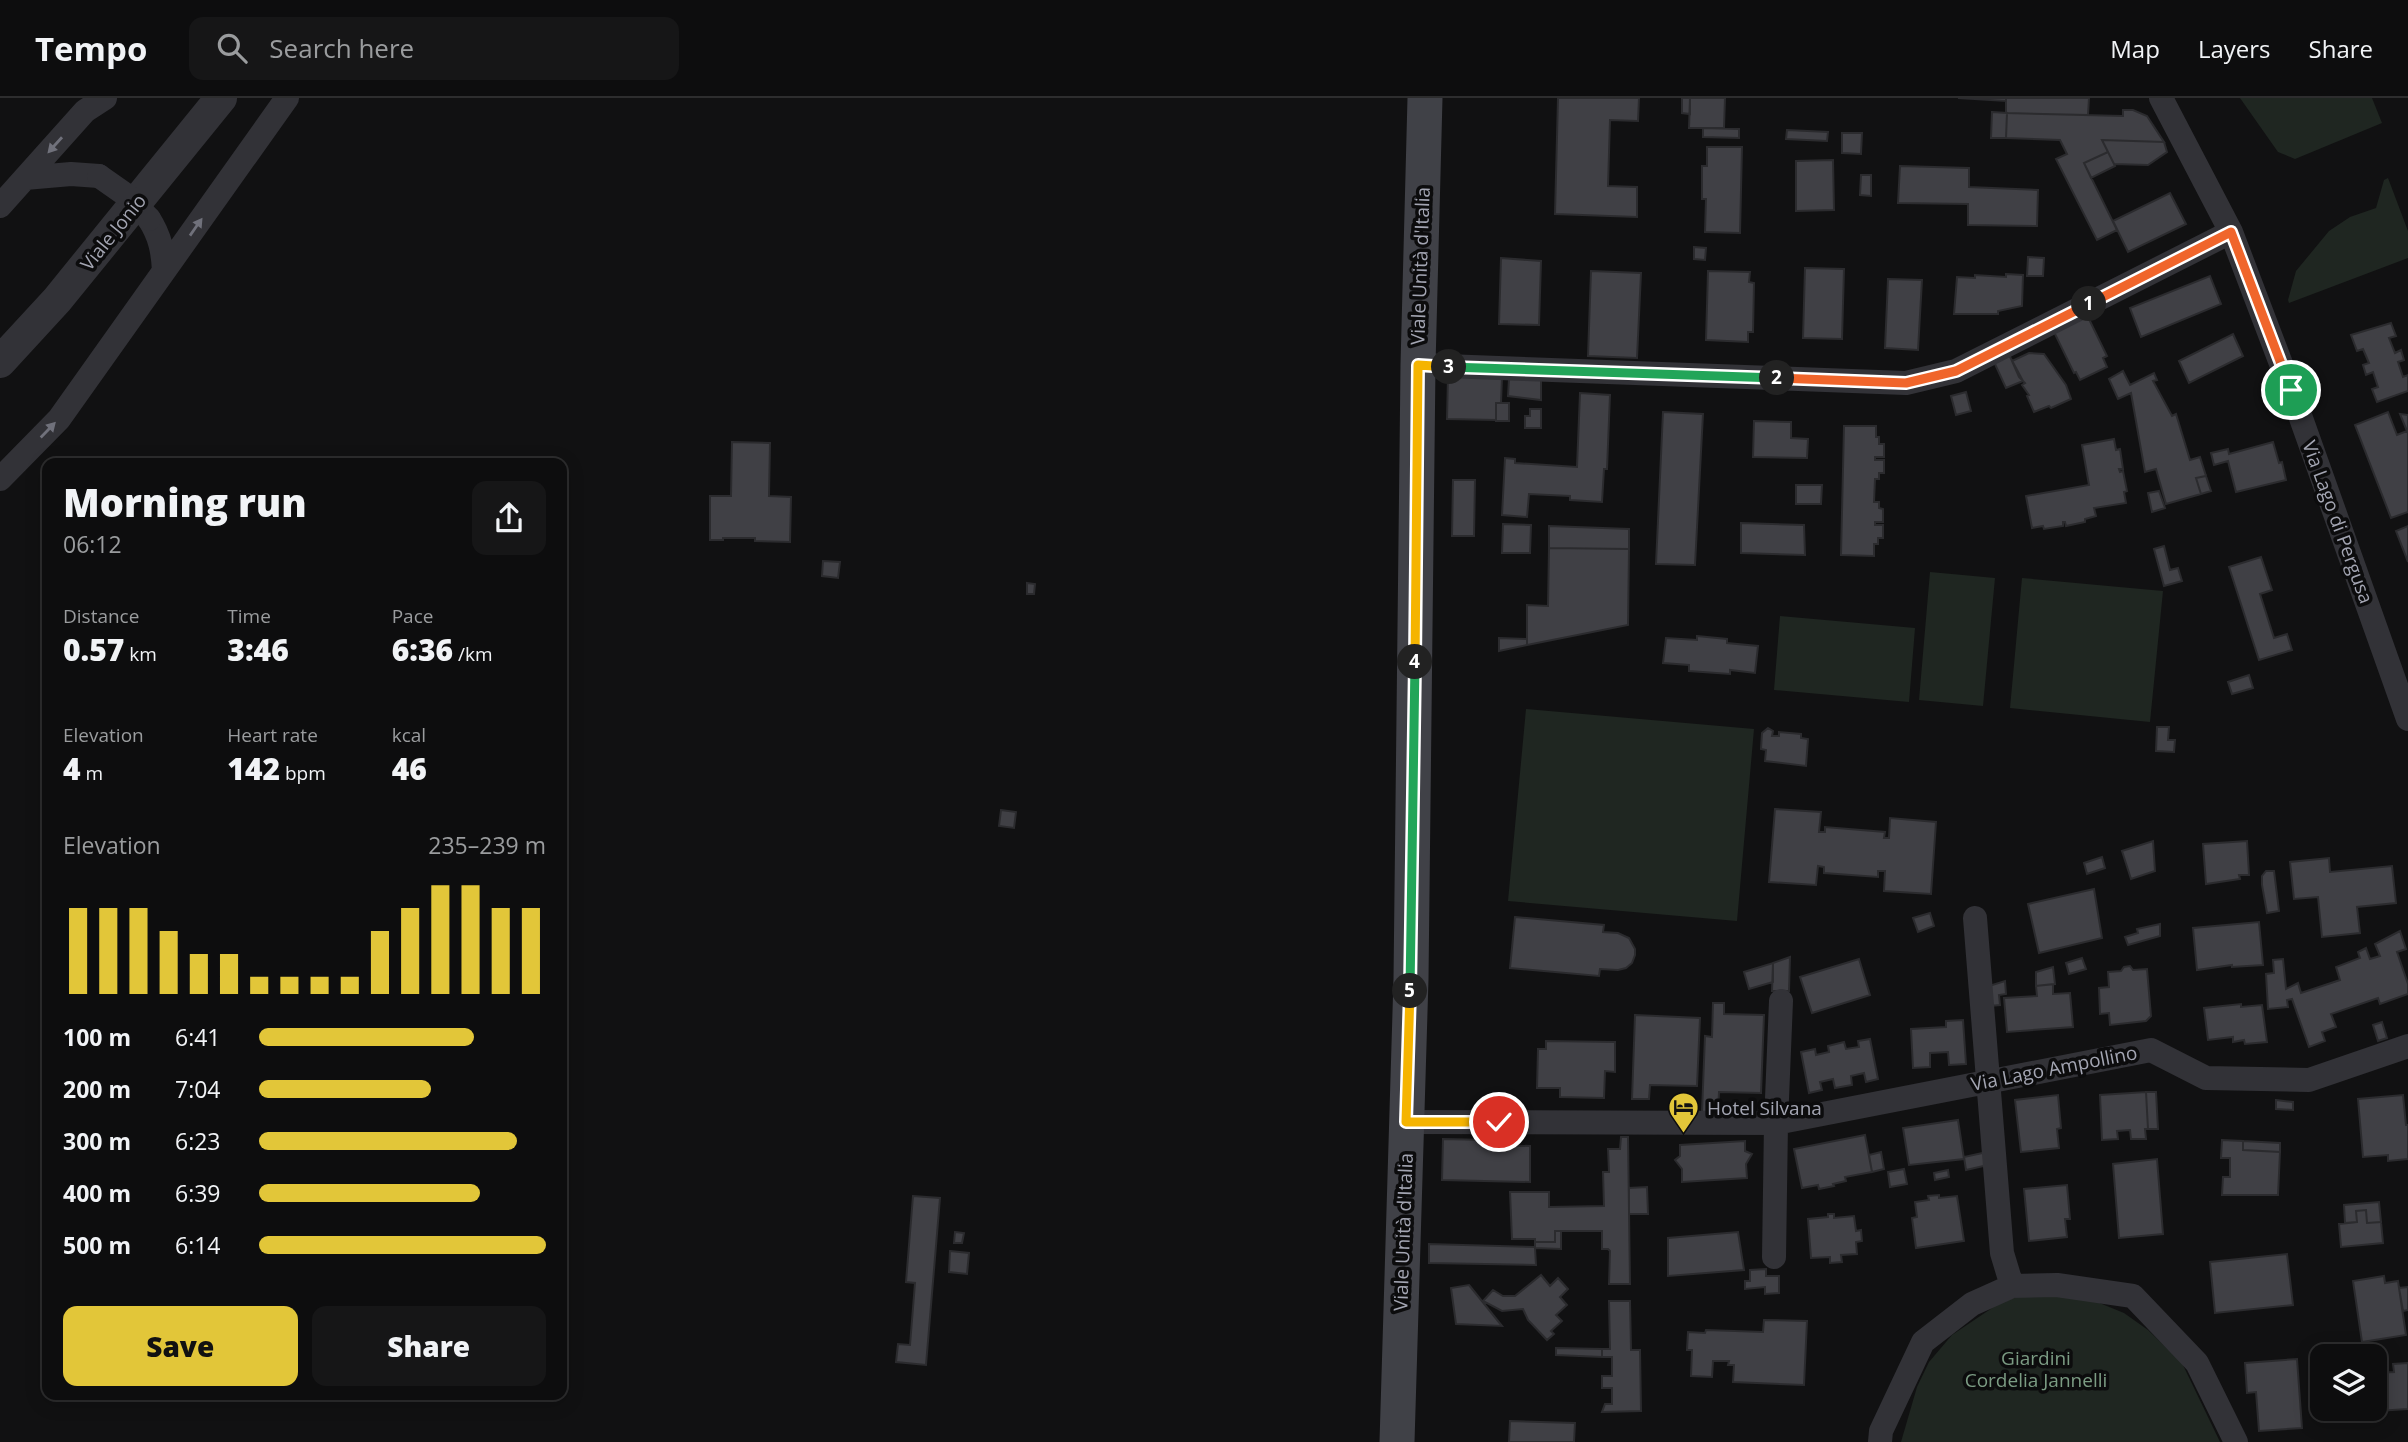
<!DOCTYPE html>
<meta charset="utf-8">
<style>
body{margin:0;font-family:"Open Sans",sans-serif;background:#161617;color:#f1f3f6;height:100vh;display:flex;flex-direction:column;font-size:26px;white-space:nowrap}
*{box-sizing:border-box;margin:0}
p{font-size:23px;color:#9a9c9e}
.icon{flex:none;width:38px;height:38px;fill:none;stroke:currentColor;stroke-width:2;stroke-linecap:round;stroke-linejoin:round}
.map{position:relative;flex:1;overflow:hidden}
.panel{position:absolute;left:42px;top:360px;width:525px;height:942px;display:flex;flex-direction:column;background:#0d0d0e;border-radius:14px;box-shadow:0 4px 18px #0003,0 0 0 2px #2d2d2e}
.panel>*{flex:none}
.tools{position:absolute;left:2310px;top:1246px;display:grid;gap:14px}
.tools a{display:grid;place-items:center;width:77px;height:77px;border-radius:14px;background:#0d0d0e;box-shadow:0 4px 18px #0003,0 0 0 2px #2d2d2e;font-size:35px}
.pin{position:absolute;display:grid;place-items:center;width:60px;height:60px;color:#fff;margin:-30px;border:4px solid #fff;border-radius:50%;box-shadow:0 2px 7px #0007}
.km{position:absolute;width:35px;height:35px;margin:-18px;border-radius:50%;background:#222;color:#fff;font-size:19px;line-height:35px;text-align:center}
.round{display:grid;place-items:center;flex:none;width:74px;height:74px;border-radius:14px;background:#161617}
.head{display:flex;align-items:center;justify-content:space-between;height:119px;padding:0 21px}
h1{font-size:38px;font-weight:800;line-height:52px}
.stats{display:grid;grid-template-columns:repeat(3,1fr);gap:10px;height:119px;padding:7px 21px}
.stats div{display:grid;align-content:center}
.stats b{font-size:30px;font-weight:800}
.stats small{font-size:19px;font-weight:400}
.stats p{font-size:19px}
.chart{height:196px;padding:14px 21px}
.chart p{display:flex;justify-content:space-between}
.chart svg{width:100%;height:126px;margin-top:7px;stroke:#e2c639;stroke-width:6}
.button{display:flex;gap:14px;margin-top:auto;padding:14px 21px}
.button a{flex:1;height:80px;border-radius:14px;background:#e2c639;color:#111;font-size:28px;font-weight:800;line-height:80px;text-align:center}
.button a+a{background:#161617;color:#f1f3f6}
ul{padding:0 21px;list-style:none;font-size:23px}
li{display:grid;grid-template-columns:112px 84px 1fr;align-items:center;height:52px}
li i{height:18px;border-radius:9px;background:#e2c639}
header{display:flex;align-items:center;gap:42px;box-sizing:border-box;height:98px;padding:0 35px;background:#0d0d0e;border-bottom:2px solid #2d2d2e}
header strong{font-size:33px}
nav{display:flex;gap:38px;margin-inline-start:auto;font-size:24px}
.search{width:490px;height:63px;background:#161617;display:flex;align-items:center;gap:18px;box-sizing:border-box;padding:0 24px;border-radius:14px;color:#9a9c9e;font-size:26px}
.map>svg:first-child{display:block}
</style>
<header>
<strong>Tempo</strong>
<div class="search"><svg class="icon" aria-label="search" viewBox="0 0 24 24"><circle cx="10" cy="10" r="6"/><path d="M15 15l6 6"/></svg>Search here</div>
<nav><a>Map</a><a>Layers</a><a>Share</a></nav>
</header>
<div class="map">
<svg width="2408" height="1344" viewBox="0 0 2408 1344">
<rect width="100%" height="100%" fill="#111112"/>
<!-- green -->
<path fill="#1f2621" d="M2240,0H2372L2382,25L2295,61L2278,54Z
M2388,80L2408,133V160L2289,205L2288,202L2296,173L2329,133L2350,119L2376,110L2384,82Z
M1930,474L1995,480L1983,608L1919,602Z
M2022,480L2163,493L2150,624L2010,610Z
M1780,518L1915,530L1909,604L1774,592Z
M1526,611L1754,631L1737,823L1508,803Z
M2030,1197H2064L2097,1204L2124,1215L2148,1232L2182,1265L2220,1344H1901L1917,1289L1929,1264L1952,1237L2004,1202Z"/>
<!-- building -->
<path fill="#404045" stroke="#2b2b2e" stroke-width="2" d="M1558,0H1639L1638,23L1610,22L1608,88L1637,89V119L1555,116Z
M1682,0H1690V16L1682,15Z
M1690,0H1725L1724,30H1689Z
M1958,0H2006V3Z
M2006,0H2089L2088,17L2006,15Z
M2123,12H2133L2147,18L2164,44L2102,42L2108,54L2084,65L2117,132L2097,142L2056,61L2067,56L2060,42L2006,40L2007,15L2123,18Z
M1992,14L2007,15L2006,40H1991Z
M1703,30L1739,31V40L1703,39Z
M1787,32L1828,34L1827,43L1786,41Z
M1842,35H1862L1861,56L1842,55Z
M2102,42L2164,44L2167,54L2148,67L2114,66Z
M1707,49H1742L1740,135L1705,134L1706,101H1702V68H1707Z
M2108,54L2115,68L2091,80L2084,65Z
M1833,62L1834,112L1796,113V63Z
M1900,68L1969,70V89L2038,92L2037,128L1968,127V106L1898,105Z
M1861,77H1871V98L1860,97Z
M2170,95L2186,126L2128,154L2113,123Z
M1694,149L1706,150L1705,162L1694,161Z
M2028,159L2044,160L2043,178H2027Z
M1501,160L1541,163L1539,227L1499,226Z
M1805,170L1844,171L1842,241L1803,240Z
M1591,173L1641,175L1637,260L1588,258Z
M1708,173L1750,174L1749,184L1754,185L1753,234H1748V244L1706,242Z
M2006,176L2023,177L2022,208L1998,213V216H1954L1957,179L1975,180V177L2006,179Z
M2210,178L2221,206L2141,239L2130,210Z
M1888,181L1922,182L1918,252L1885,250Z
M2087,217L2107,258L2103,260L2107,269L2080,282L2076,274L2074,275L2054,234Z
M2391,225L2396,238L2389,240L2395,255L2401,252L2404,262L2398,264L2403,279L2408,277V293L2377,304L2372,291L2378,289L2373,274L2366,277L2363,267L2369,265L2363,251L2357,253L2351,237Z
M2233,236L2243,258L2189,285L2179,263Z
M2029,255L2044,256L2066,287L2071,301L2051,310L2049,308L2034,314L2027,298L2029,297L2022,287L2025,285L2019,279L2012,263Z
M2009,257L2023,283L2006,290L1994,264Z
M2123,273L2130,287L2154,275L2157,282L2153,283L2172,318L2176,316L2190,362L2200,359L2206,378L2196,380L2201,396L2166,406L2156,371L2145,374L2131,295L2118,301L2109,281Z
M1448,278L1502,279L1501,305H1496V322L1447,321Z
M1509,281L1541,282V302L1508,298Z
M1966,294L1971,313L1956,317L1951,298Z
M1580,295L1610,297L1607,371H1604L1602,404L1570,402V398L1529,396L1527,419L1502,417L1505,360L1515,361V365L1577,369Z
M1496,305H1509V323H1496Z
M1530,311H1541V330H1525V318H1530Z
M1663,314L1703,316L1695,467L1656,466Z
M2388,314L2397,337L2407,333L2400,316L2408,317V414L2391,420L2355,327Z
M1754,323L1791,324V340L1808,341L1807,360L1753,359Z
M1844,328H1876V339H1879V346H1884V359H1875V362H1884V375H1879V381H1875L1874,404H1879V410L1883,411V424H1875V427H1883V440H1878V446H1874V458L1841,457Z
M2114,341L2116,352L2120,351L2123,371H2119L2120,374L2123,373L2127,393L2124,394L2126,405L2094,410L2096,418L2085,421V424L2066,428L2065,424H2063V428L2044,431L2043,428L2032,430L2026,398L2089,387L2082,347Z
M732,344L770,345L769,398L791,399L790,444L755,443V440H723V442H710V398H731Z
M2273,344L2279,365L2282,364L2286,382L2236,394L2228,363L2214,367L2211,355L2228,351L2229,356Z
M2206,378L2211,393L2201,396L2196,380Z
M1453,382H1475L1474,438H1452Z
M1796,387H1822L1821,406H1796Z
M2159,393L2165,410L2152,414L2148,395Z
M1741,425L1804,427L1805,457L1741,455Z
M1503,426L1531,427L1530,455H1502Z
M1549,428L1629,431V451L1549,450Z
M2408,428V464L2396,433Z
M2164,448L2170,472L2178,470L2182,483L2164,488L2154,451Z
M1549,450L1629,451L1628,527L1527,547V507L1548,508Z
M2261,459L2272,492L2260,496L2274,540L2287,536L2292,552L2259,562L2229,469Z
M823,463L840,464L838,480L822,478Z
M1027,485L1035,486L1034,496H1027Z
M1697,538L1727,541V545L1758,548L1755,575L1730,572V576L1689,573V567L1663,565L1666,540L1697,542Z
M1499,540L1527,541V547L1499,553Z
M2249,577L2253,590L2232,596L2228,584Z
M2157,629H2169L2168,642H2175L2174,654L2156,653Z
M1768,630L1773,633L1772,638H1779V634L1801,636V640L1808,641L1806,668L1765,663L1766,652L1761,651L1762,635Z
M1775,711L1821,714L1819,734H1825V729L1885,734L1884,740H1889L1890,720L1936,724L1931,796L1884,793L1885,773H1878V779L1824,775V769L1818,768L1816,787L1769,784Z
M1001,712L1016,714L1014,730L999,728Z
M2153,743L2155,773L2131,781L2122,753Z
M2247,743L2249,777H2239L2240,781L2206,786L2203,746Z
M2102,759L2105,770L2087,776L2084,765Z
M2329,760L2330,774L2392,768L2396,805L2357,809L2360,835L2322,839L2318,799L2294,801L2290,764Z
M2266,773H2274L2279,813L2267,815L2262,787V778Z
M2094,791L2102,840L2039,855L2028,806Z
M1930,815L1934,828L1918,834L1913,820Z
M1515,819L1604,827L1603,834L1618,835L1629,840L1635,851V857L1632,865L1626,870L1618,872L1600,871L1599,878L1510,870Z
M2259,824L2263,867L2232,869V867L2197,872L2193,830Z
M2160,826V838L2128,847L2125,839L2138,835L2137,831Z
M2400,833L2406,851L2397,854L2408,886V896L2380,906L2378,900L2331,916L2336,929L2322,934L2325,943L2309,949L2292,901L2287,902L2288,909L2268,911L2266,876L2274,875L2273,862L2283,861L2286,891L2298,885L2301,895L2340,882L2336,869L2360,860L2358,854L2366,850L2370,861L2380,858L2375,846Z
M1790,859L1789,893H1772L1773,865Z
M2082,860L2086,871L2069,876L2066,865Z
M1859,861L1870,897L1812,915L1800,879Z
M1773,865V884L1749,891L1744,874Z
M2130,868L2133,872L2147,871L2151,918L2146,923L2110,927L2109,915L2100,916L2099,890L2109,889L2108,874L2121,873L2124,869Z
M2053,869L2055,886L2036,888V874Z
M2005,883L2006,896L1999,897L2000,907L1990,908L1989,888Z
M2053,886V896L2070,895L2073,929L2007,934L2004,900L2037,898L2036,888Z
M1713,905H1724V916L1764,917L1761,995L1719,994L1718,1014H1702L1705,938L1712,939Z
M2241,906V909L2262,907L2267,944L2245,946L2244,942L2233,944V939L2208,942L2204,910Z
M1635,917L1700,920L1697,988L1650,987L1649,1001H1632Z
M1963,922L1966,966L1949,967L1948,954L1930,955V969L1913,970L1911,931L1946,929V923Z
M2382,924L2387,940L2378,943L2373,927Z
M1870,941L1878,981L1866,984L1864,975L1851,978L1852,987L1835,990L1833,981L1820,984L1822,992L1809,995L1801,954L1815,951L1816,957L1829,954L1828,948L1844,944L1846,951L1859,949L1858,943Z
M1546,943L1615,944V974L1605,973L1604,1000L1560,999V990H1537L1538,951H1546Z
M2146,994L2148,1031H2145L2146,1041H2131L2130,1032L2117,1033L2118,1041L2102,1042L2100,997Z
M2146,994H2156L2158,1031H2148Z
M2058,997L2061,1030L2057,1031L2059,1050L2021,1054L2015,1002Z
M2403,997L2406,1027H2408V1061L2388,1063V1057L2363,1059L2358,1001Z
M2276,1002L2293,1004V1012L2276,1011Z
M1958,1022L1964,1061L1909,1067L1903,1030Z
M1865,1037L1872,1074L1845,1079L1846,1083L1833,1086L1834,1088L1819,1091L1818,1087L1802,1090L1794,1051Z
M1621,1039H1628L1630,1186H1609L1610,1153L1608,1151H1602V1133H1555V1144H1535V1141H1512L1510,1094H1549V1109L1604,1108L1603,1074H1609L1608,1051H1620Z
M1443,1041L1486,1042V1047L1530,1048V1084L1442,1082Z
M2222,1042L2243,1043V1052L2280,1054L2278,1097H2222L2223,1079H2230V1060H2221Z
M1745,1043V1053L1752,1056L1746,1066L1747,1080L1682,1084V1071L1675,1062L1680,1058V1047Z
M2243,1043L2280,1045V1054L2243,1052Z
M1881,1054L1884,1071L1872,1074L1869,1057Z
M1987,1054L1988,1067L1966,1072L1964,1059Z
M2157,1061L2163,1136L2119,1140L2113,1066Z
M1904,1071L1907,1086L1890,1089L1888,1074Z
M1948,1072L1949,1079L1935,1082L1934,1075Z
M2067,1087L2070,1121H2065L2067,1139L2029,1143L2024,1091Z
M1647,1089L1648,1116H1629V1090Z
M1939,1097V1100L1957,1098L1964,1143L1916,1150L1912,1120L1917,1119L1915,1104L1929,1102L1928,1098Z
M913,1098L940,1100L926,1267L896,1264L898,1246L910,1247L915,1185L906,1184Z
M2379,1104L2381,1124L2367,1125L2366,1112L2356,1113L2357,1124L2345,1125L2344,1107Z
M2366,1112L2367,1125L2381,1124L2383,1145L2341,1149L2339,1126L2357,1124L2356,1113Z
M1828,1116H1834V1120L1854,1118L1856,1133L1861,1132L1862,1143L1856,1144L1857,1156L1841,1157L1842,1164L1830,1165V1159L1811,1160L1808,1121L1828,1119Z
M1555,1133H1561V1151L1535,1150L1536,1167L1429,1165V1146L1535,1149V1144H1555Z
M955,1134L964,1135L962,1145H954Z
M1738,1134L1744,1172L1668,1178V1140Z
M950,1153L969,1155L967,1176L949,1174Z
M2287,1156L2293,1207L2215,1215L2210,1164Z
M1766,1171V1178H1779V1195L1765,1196V1189L1745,1191V1183H1750V1172Z
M1541,1177L1550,1188L1558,1180L1568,1191L1560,1199L1567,1207L1556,1217L1562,1223L1551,1233L1554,1236L1547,1242L1528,1222L1523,1211L1502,1213L1483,1203L1493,1192L1503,1198H1515Z
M2384,1178L2385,1185L2398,1183L2406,1237L2362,1244L2353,1183Z
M1469,1187L1502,1228L1456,1226L1451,1190Z
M2408,1189V1212L2403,1213L2399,1190Z
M1609,1203H1630L1631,1252H1640L1641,1313L1602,1314L1605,1306H1612V1290H1602V1278H1612V1259H1602V1251H1610Z
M1764,1222L1807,1223L1804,1287L1733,1284L1734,1267H1728L1729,1263H1713L1712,1279L1691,1278L1692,1252H1687L1688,1234L1705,1235L1706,1232L1763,1234Z
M1556,1250L1602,1251V1259L1556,1257Z
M2297,1261L2302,1330L2259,1333L2256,1294L2247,1295L2245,1265Z
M2408,1265V1311L2346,1315V1311H2375V1275L2394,1274L2393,1266Z
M1510,1323L1575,1325L1574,1344H1509Z"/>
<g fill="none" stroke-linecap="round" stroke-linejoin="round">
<!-- minor -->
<path stroke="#323237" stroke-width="24" d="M2161,0L2231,134L2291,292L2408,621
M25,80L71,76L99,78
M0,108L85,13L105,0
M149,121C160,138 163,153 164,173
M1418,267L1906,285L1956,273L2231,134
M0,381L59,321L287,0
M1975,820L2002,1155L2012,1188
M1406,1024L1776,1025L2151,952L2206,980L2309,982L2408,948
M1774,1159L1776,1025L1781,903
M1880,1344L1881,1333L1923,1244L1972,1206L2012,1188L2057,1187L2133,1198L2197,1265L2236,1344"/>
<!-- tertiary -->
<path stroke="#323237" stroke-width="32" d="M0,264L57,202L221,0"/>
<!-- secondary -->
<path stroke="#404147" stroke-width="35" d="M1397,1344L1411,881L1418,267L1425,0"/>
<!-- minor-bridge -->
<path stroke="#323237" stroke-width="24" d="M99,78L129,99L149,121"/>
</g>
<!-- one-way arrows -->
<defs><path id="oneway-solid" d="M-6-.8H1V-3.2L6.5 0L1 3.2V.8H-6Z" transform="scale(1.75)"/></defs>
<g fill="#70717b">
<use href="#oneway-solid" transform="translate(55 47) rotate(132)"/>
<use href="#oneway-solid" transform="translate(196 129) rotate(-55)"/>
<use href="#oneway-solid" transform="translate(48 332) rotate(-46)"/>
</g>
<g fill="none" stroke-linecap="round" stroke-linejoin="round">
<defs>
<path id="split-1" d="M2089,206L2231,134L2291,292"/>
<path id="split-2" d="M1777,280L1906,285L1956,273L2089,206"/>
<path id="split-3" d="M1449,269L1777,280"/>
<path id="split-4" d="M1415,564L1418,267L1449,269"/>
<path id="split-5" d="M1410,893L1415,564"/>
<path id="split-6" d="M1410,893L1406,1024H1499"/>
</defs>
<!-- split-1 casing -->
<use href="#split-1" stroke="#fff" stroke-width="14"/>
<!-- split-2 casing -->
<use href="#split-2" stroke="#fff" stroke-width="14"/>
<!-- split-3 casing -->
<use href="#split-3" stroke="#fff" stroke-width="14"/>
<!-- split-4 casing -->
<use href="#split-4" stroke="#fff" stroke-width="14"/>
<!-- split-5 casing -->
<use href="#split-5" stroke="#fff" stroke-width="14"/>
<!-- split-6 casing -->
<use href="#split-6" stroke="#fff" stroke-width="14"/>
<!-- split-1 -->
<use href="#split-1" stroke="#f0652b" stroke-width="9"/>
<!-- split-2 -->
<use href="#split-2" stroke="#f0652b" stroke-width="9"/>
<!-- split-3 -->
<use href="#split-3" stroke="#22a559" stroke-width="9"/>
<!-- split-4 -->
<use href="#split-4" stroke="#f5b400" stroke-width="9"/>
<!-- split-5 -->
<use href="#split-5" stroke="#22a559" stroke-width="9"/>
<!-- split-6 -->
<use href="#split-6" stroke="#f5b400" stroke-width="9"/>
</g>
<!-- icons -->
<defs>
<symbol id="hotel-pin" viewBox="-11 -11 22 30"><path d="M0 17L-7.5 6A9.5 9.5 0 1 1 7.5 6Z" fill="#e2c639" stroke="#0c0c0d"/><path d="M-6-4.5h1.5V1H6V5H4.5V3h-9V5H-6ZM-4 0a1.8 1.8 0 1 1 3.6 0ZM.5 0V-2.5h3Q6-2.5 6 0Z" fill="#111"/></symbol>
</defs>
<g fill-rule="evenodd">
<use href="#hotel-pin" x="1666" y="992" width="35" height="47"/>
</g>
<g text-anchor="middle" stroke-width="7" stroke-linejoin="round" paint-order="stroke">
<!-- street labels -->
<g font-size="19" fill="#a3a5b2" stroke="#0c0c0d">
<text transform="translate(113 134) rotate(-51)" y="7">Viale Jonio</text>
<text transform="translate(1420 168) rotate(-88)" y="7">Viale Unità d'Italia</text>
<text transform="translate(2338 424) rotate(70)" y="7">Via Lago di Pergusa</text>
<text transform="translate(2054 970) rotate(-11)" y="7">Via Lago Ampollino</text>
<text transform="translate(1403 1134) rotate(-88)" y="7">Viale Unità d'Italia</text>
</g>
<!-- poi labels -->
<g font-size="19" fill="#a3a5b2" stroke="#0c0c0d" text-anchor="start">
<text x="1707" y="1017">Hotel Silvana</text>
</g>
<!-- park labels -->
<g font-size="19" fill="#7b9b83" stroke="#0c0c0d">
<text x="2036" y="1267">Giardini<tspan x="2036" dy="22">Cordelia Jannelli</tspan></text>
</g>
</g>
</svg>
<div class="tools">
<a><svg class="icon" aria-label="layers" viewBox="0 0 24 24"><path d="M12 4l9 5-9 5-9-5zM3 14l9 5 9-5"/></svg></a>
</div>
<div class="pin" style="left:2291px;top:292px;background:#1e9e55"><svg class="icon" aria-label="arrive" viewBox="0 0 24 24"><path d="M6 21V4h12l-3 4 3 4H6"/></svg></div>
<div class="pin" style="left:1499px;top:1024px;background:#d93025"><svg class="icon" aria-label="check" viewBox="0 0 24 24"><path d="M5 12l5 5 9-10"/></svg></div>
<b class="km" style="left:2089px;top:206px">1</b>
<b class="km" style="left:1777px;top:280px">2</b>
<b class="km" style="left:1449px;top:269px">3</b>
<b class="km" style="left:1415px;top:564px">4</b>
<b class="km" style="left:1410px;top:893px">5</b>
<section class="panel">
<div class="head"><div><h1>Morning run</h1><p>06:12</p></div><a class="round"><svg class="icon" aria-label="share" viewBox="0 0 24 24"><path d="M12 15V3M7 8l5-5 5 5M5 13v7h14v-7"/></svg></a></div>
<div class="stats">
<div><p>Distance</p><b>0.57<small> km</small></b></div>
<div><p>Time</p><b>3:46</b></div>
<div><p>Pace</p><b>6:36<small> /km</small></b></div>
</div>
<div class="stats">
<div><p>Elevation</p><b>4<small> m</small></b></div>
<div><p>Heart rate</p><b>142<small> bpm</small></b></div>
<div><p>kcal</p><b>46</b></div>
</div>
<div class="chart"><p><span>Elevation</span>235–239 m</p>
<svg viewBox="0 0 160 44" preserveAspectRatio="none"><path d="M5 44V14M15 44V14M25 44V14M35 44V22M45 44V30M55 44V30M65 44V38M75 44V38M85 44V38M95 44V38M105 44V22M115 44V14M125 44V6M135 44V6M145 44V14M155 44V14"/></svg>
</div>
<ul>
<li><b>100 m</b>6:41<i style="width:75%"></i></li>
<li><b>200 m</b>7:04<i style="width:60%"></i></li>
<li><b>300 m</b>6:23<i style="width:90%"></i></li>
<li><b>400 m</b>6:39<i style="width:77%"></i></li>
<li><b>500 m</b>6:14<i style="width:100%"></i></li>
</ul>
<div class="button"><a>Save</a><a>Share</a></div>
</section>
</div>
